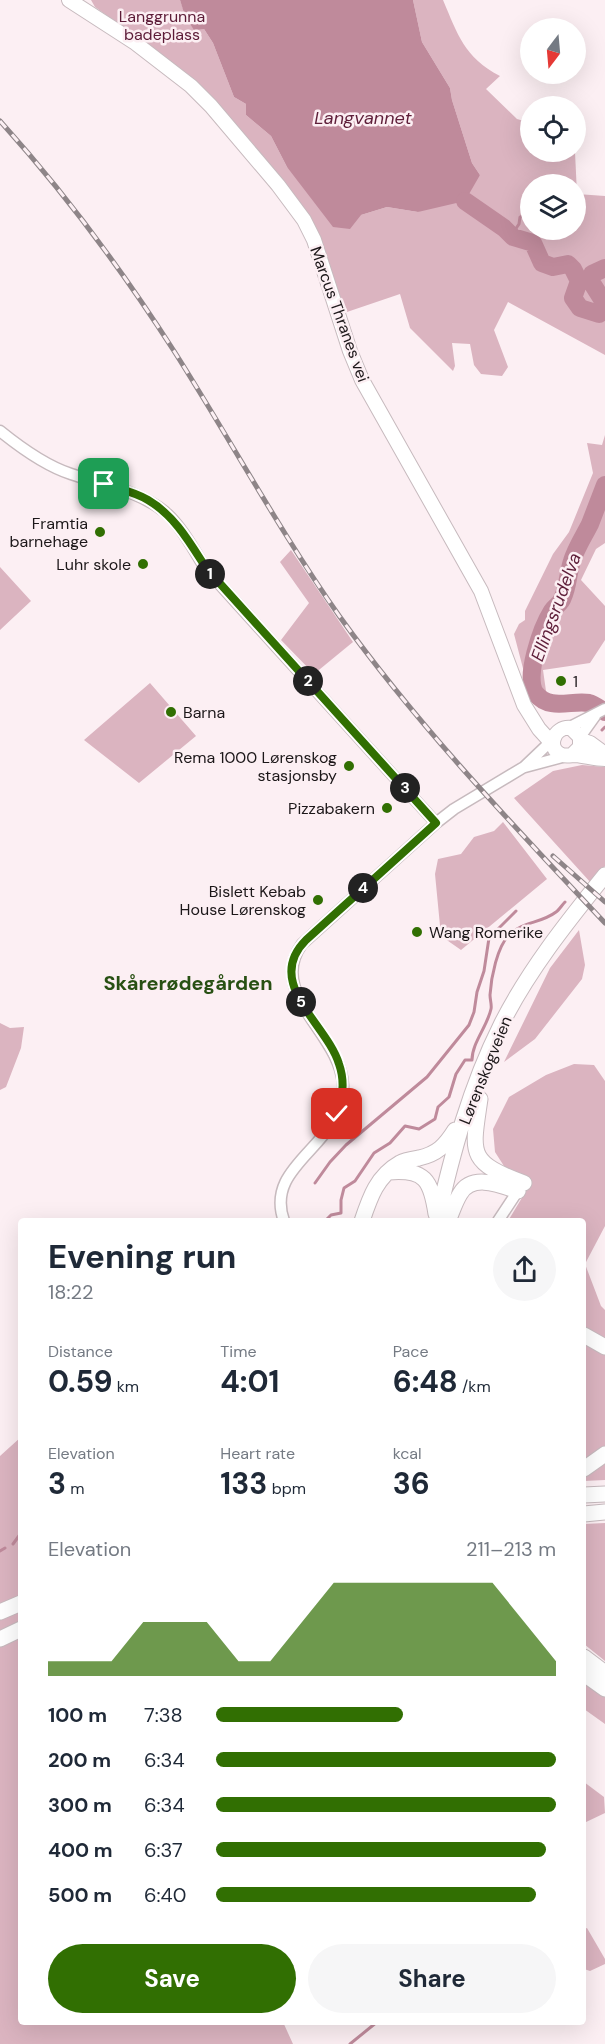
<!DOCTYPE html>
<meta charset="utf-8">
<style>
body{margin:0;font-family:"DM Sans",sans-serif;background:#f6f6f7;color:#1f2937;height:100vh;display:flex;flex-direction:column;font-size:22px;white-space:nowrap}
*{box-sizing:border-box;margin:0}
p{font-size:20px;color:#747a83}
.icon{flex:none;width:33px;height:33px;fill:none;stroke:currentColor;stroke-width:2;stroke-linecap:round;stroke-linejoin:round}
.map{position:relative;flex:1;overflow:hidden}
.sheet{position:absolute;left:18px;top:1218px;width:568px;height:807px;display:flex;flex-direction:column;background:#fff;border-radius:6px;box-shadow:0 6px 24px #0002}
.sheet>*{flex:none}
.needle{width:39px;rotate:196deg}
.tools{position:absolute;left:520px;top:18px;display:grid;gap:12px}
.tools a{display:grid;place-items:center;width:66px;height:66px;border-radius:50%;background:#fff;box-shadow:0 6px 24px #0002;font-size:30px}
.pin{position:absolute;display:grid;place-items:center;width:51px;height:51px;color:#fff;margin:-26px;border-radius:12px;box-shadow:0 3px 9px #0006}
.km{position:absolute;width:30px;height:30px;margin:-15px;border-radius:50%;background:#222;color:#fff;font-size:16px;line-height:30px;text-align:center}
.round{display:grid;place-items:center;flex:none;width:63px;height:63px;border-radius:32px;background:#f6f6f7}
.overview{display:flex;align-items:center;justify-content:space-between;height:102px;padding:0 30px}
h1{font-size:33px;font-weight:700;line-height:45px}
.figures{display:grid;grid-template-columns:repeat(3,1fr);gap:9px;height:102px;padding:6px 30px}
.figures div{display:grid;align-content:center}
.figures b{font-size:30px;font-weight:700}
.figures small{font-size:16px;font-weight:400}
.figures p{font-size:16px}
.chart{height:168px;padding:12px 30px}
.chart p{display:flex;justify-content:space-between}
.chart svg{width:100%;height:108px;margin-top:6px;fill:#316f02;opacity:.7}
.button{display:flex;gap:12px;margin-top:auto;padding:12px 30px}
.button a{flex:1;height:69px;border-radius:36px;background:#316f02;color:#fff;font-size:24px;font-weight:700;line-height:69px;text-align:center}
.button a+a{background:#f6f6f7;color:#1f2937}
ul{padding:0 30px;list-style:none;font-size:20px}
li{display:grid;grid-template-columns:96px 72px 1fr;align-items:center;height:45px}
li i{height:15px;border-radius:8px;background:#316f02}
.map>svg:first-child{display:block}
</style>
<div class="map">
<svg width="605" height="2044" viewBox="0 0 605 2044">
<rect width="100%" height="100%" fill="#fceff3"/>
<!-- green -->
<path fill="#dbb4c0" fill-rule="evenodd" d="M91,0H180L186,17L204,29L213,43L234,97L246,104V115L271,136L287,167L361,215L387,207L418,212L480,175L472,163L452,100L450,88L422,42L413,0H443C458,35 464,57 500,76L486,89L517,119L531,123V152H575L577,194L605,196V355L508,302L494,330L508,367L502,376L481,374L474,365L470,344L452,343L455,366L453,371L410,328L400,294L344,313L321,245L235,126L190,76L95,7ZM531,184H576V230H531Z
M605,435V543L596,549L581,580L605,606V640L590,663L543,670L546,691L530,695L514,634L519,624L525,620V611L553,554L569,532L593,473L587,443L602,445Z
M291,550L353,642L314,674L281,640L309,603L280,562Z
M0,567L31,601L0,630Z
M150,683L196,736L139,783L84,740Z
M582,765L605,767V866L591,883L514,798L553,771Z
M503,822L547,879L461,950L441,936L435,874L438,859L461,854L474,837L494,831Z
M579,930L585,965L582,979L535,1039L504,1062L550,968Z
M0,1023L10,1028L24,1027L21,1048L6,1087L0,1090Z
M574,1064L594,1065L605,1081V1226L585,1264L601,1306L605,1310V1480L584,1481V1221H508L523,1196L495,1152L493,1129L509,1097L546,1075Z
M21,1437V2022H283L293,2044H0V1456Z
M605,1523V1661L584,1644V1524Z
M584,1682L605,1696V1724L584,1709Z
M584,1782L604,1797L605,1813L584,1823Z
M587,1928L605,1959V1964L590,1971L584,1969V1929Z"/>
<!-- water -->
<path fill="#bf8a9b" d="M180,0H413L422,42L450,88L452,100L472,163L480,175L465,201L418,212L387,207L361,215L350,229L333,227L287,167L271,136L246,115V104L234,97L213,43L204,29L194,30L185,16Z"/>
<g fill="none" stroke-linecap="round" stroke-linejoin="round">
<!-- stream -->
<path stroke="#bf8a9b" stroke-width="3" d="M511,236L519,224L520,217L531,212
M602,730L605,727
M315,1183L330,1162L346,1145L427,1077L469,1025L474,1012L477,992L484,971L489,938L516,911
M325,1221L331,1215L341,1213V1200L344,1188L355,1181L374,1153L390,1143L405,1126L419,1129L435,1119L438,1107L449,1097L456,1074L465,1060H472C472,1043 487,1027 491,1009C492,1005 490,1000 490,995C491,978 497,946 510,934C522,922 542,923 556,912C559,910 562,905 565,902
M13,1544L21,1533
M0,1551L5,1548
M350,2044L377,2022"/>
<!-- river -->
<path stroke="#bf8a9b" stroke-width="18" d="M465,201L504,228L513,237L533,243L542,263L553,267L568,264L573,269L579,281L573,298L580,308L599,314L605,309
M605,268L592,274L590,280L605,304
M605,485C600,498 595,511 590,524C584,536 576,548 572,561C568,573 568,586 563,597C561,604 555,606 552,611C542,627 523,679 536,694C550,711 571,700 589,703C594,704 600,709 605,712"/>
<defs>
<path id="minor" d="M0,431C21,448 46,466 71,474C103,485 138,490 165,512C182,527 194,550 205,568L436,823
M568,728L605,709
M580,737L595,716
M525,767L566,756
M284,1221C263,1163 345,1146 343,1085C341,1034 266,994 302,944L436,823L454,809L524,767L545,747L553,742
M498,1221L521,1186"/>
<path id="major" d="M69,0L134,42L191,86L211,106L278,185L304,220L314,240L350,351L362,380L481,591L524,705L539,729L549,740L553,741
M581,740L590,743L605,754
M572,755L580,747V737L571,728C553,726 546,749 562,755C567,756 572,755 576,755C586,756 595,759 605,759"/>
<path id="highway" d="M480,1099C472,1154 467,1162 524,1183
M389,1172C425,1169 431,1180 436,1214
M362,1221C370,1197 377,1176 400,1163C405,1160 413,1159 419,1158C437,1154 445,1146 455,1130
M437,1221C452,1154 470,1087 501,1025C528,971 567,922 605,875
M448,1221C452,1212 455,1202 460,1194C472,1173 500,1185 518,1191
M584,1335L605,1347
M584,1469L605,1454
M584,1495L605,1494
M584,1514L605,1512
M0,1612L21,1603
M0,1639L21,1629
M584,1657L605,1673
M584,1674L605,1689"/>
</defs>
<!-- minor casing -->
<use href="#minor" stroke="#c7babe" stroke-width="13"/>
<!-- major casing -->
<use href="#major" stroke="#c7babe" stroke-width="16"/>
<!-- highway casing -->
<use href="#highway" stroke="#c7babe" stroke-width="17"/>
<!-- minor -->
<use href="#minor" stroke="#fff" stroke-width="10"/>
<!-- major -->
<use href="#major" stroke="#fff" stroke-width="14"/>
<!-- highway -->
<use href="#highway" stroke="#fff" stroke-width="15"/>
<defs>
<path id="rail" d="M0,121C64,192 122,270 174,351C230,439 280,532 340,617C419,727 513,825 605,923
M553,856L605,902"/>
</defs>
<!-- rail casing -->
<use href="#rail" stroke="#8e8588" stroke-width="5"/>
<!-- rail -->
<use href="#rail" stroke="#fceff3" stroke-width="3" stroke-dasharray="9" stroke-linecap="butt"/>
</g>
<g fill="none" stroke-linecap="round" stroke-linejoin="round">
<defs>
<path id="route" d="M104,484C119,489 135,492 148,500C175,516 190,543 206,568L436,823L306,940C263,983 327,1024 339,1064C345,1081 343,1098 337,1114"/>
</defs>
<!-- route casing -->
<use href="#route" stroke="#fff" stroke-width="12"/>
<!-- route -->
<use href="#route" stroke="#316f02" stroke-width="8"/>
</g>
<!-- markers -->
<g fill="#316f02" stroke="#fceff3" stroke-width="2">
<circle cx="100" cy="532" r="6"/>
<circle cx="143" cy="564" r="6"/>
<circle cx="561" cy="681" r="6"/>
<circle cx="171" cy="712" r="6"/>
<circle cx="349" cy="766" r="6"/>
<circle cx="387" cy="808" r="6"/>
<circle cx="318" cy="900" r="6"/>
<circle cx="417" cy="932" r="6"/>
</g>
<g text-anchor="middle" stroke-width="5" stroke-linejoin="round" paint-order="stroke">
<!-- park labels -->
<g font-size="16" fill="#5c1b37" stroke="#fceff3">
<text x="162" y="22">Langgrunna<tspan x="162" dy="18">badeplass</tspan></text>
</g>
<!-- street labels -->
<g font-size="16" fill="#1c1719" stroke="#fceff3">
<text transform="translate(340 314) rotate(70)" y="6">Marcus Thranes vei</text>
<text transform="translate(485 1070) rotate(-68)" y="6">Lørenskogveien</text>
</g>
<!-- poi labels -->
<g font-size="16" fill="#1c1719" stroke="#fceff3" text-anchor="end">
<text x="88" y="529">Framtia<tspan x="88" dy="18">barnehage</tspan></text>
<text x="131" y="570">Luhr skole</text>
<text x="573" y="687" text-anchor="start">1</text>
<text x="183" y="718" text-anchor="start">Barna</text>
<text x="337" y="763">Rema 1000 Lørenskog<tspan x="337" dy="18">stasjonsby</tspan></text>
<text x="375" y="814">Pizzabakern</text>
<text x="306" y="897">Bislett Kebab<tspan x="306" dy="18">House Lørenskog</tspan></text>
<text x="429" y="938" text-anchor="start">Wang Romerike</text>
</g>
<!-- water labels -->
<g font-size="18" font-style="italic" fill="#5e1e39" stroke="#fceff3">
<text x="363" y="124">Langvannet</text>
<text transform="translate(556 607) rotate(-70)" y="6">Ellingsrudelva</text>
</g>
<!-- quarter labels -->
<g font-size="20" font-weight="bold" fill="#285013" stroke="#fceff3">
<text x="188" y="990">Skårerødegården</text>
</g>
</g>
</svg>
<div class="tools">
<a><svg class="needle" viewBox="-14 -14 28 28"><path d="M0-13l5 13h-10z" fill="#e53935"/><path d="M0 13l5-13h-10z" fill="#747a83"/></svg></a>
<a><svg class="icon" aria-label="locate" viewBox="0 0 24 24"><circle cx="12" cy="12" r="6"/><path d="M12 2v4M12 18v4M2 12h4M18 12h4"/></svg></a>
<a><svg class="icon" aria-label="layers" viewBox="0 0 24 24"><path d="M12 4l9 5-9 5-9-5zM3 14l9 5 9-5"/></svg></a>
</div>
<div class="pin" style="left:104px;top:484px;background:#1e9e55"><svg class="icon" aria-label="arrive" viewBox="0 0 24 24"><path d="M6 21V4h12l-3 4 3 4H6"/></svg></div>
<div class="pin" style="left:337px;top:1114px;background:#d93025"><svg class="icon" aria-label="check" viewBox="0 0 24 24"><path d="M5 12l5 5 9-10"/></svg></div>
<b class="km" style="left:210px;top:574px">1</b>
<b class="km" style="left:308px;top:681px">2</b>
<b class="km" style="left:405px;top:788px">3</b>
<b class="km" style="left:363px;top:888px">4</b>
<b class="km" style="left:301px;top:1002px">5</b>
<section class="sheet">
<div class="overview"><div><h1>Evening run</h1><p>18:22</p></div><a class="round"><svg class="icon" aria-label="share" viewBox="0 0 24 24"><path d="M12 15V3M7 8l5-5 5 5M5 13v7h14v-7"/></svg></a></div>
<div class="figures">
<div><p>Distance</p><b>0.59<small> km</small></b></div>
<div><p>Time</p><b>4:01</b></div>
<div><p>Pace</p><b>6:48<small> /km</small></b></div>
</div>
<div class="figures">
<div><p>Elevation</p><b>3<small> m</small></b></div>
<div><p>Heart rate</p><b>133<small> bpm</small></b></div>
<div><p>kcal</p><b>36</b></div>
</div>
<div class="chart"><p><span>Elevation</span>211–213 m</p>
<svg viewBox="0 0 160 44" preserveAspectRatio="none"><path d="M0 44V38L10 38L20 38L30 22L40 22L50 22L60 38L70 38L80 22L90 6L100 6L110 6L120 6L130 6L140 6L150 22L160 38V44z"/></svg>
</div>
<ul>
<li><b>100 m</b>7:38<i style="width:55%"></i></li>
<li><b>200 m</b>6:34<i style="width:100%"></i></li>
<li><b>300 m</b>6:34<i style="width:100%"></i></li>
<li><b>400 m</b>6:37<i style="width:97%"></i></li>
<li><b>500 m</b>6:40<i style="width:94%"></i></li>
</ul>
<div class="button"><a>Save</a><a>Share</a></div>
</section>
</div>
